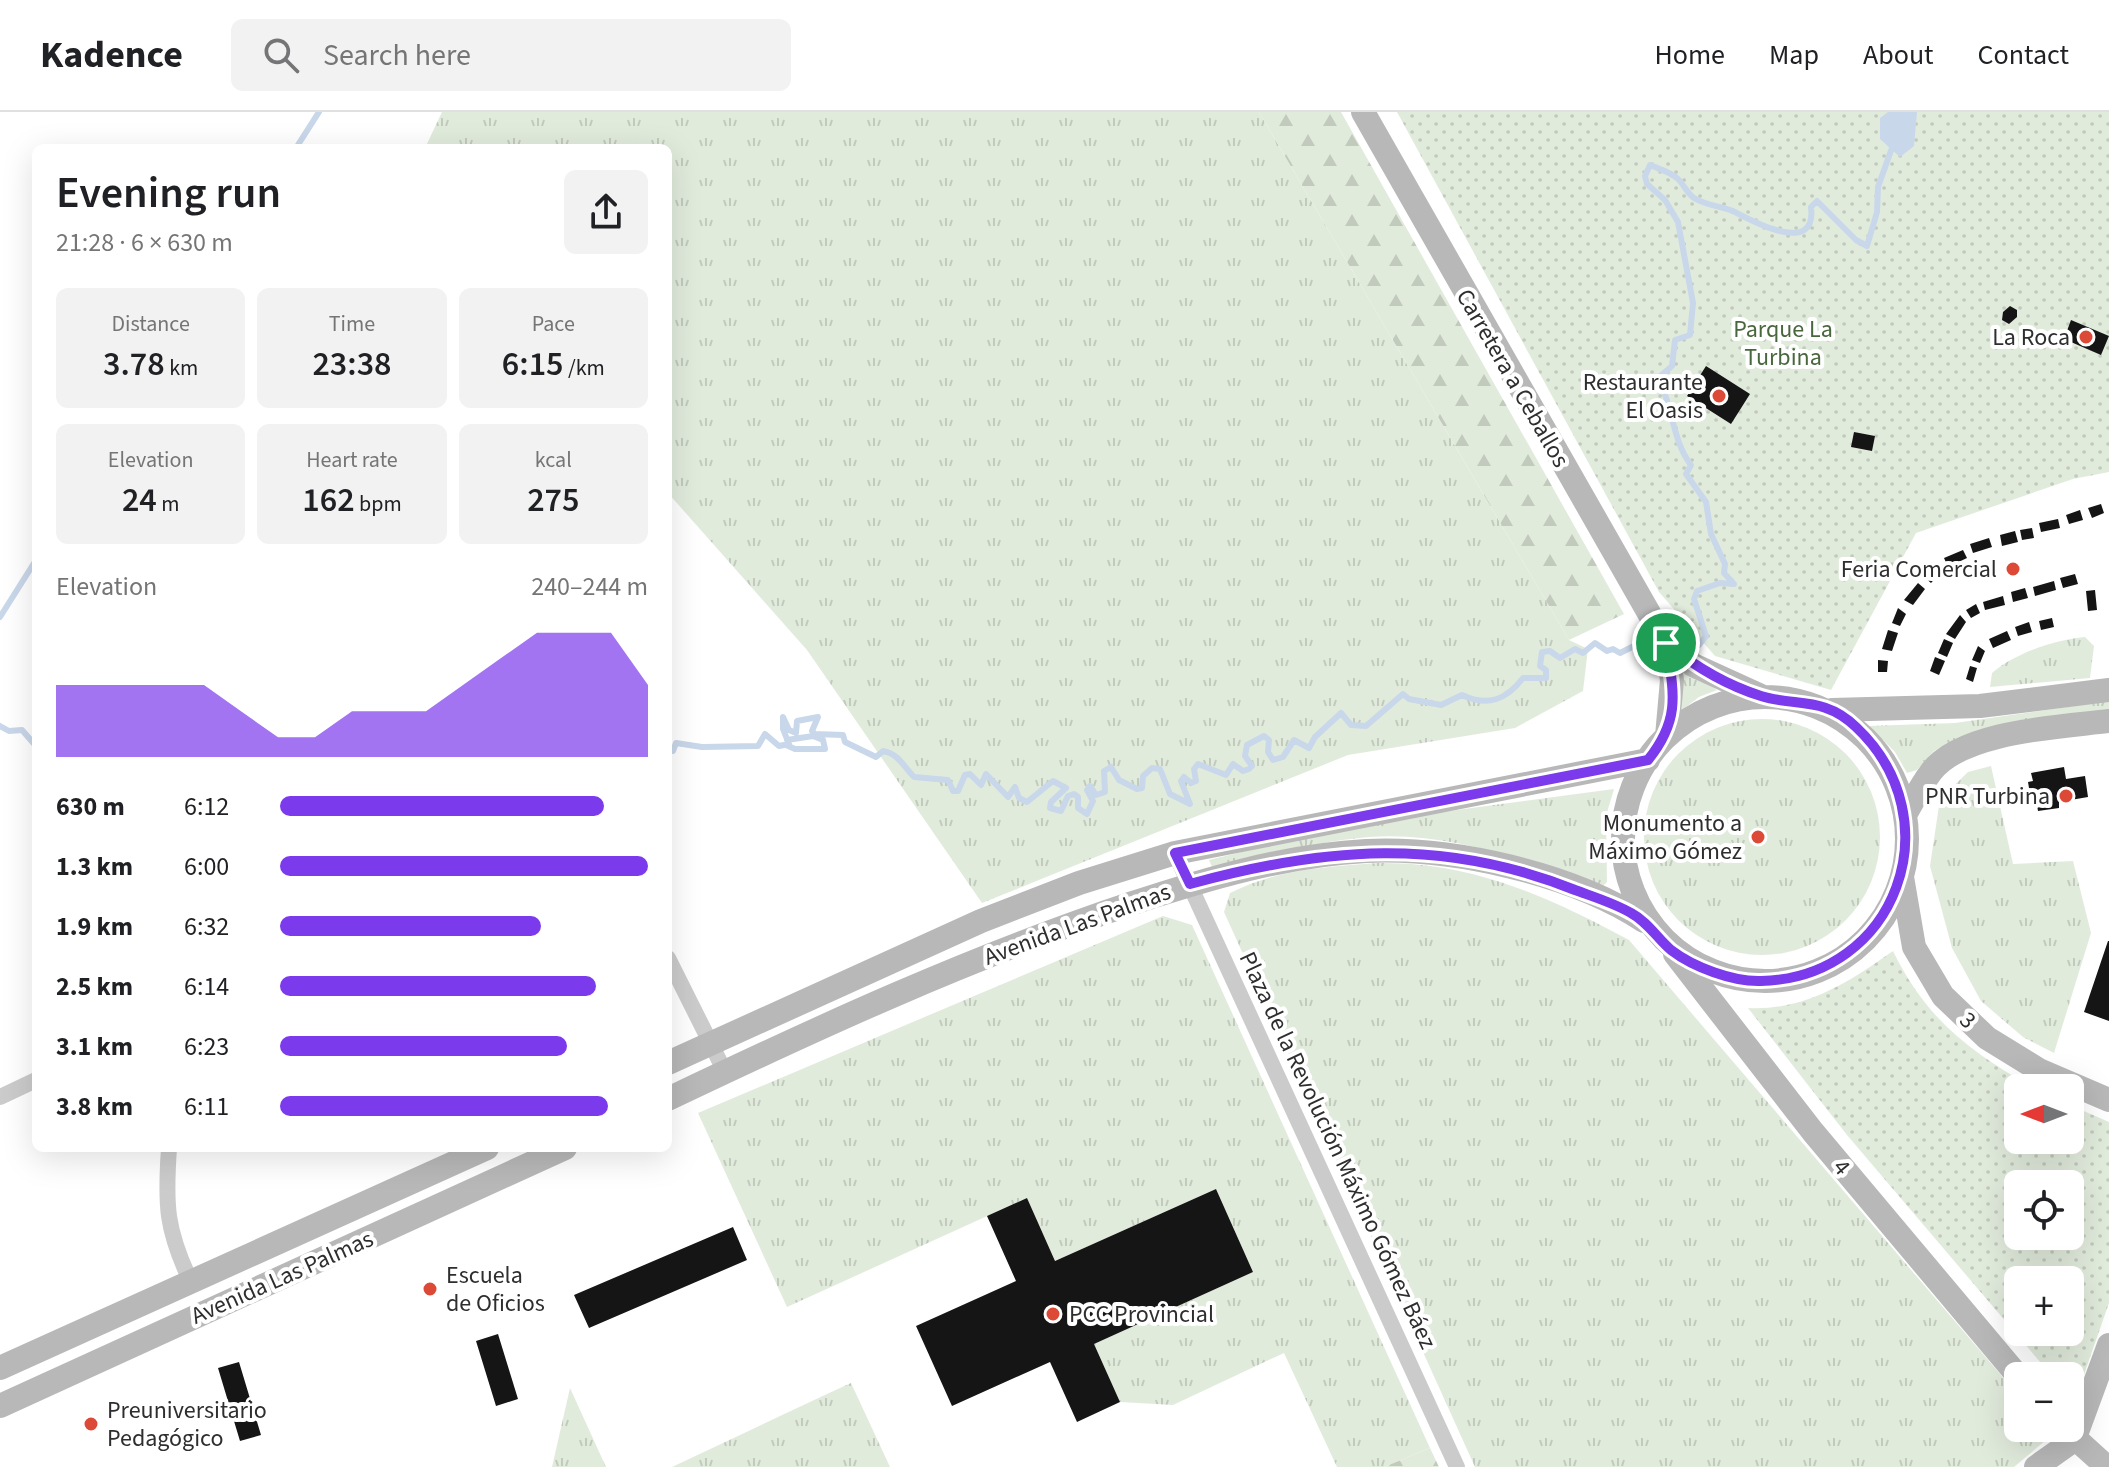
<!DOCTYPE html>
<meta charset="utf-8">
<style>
body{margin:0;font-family:"Source Sans 3",sans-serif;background:#f2f2f2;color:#202124;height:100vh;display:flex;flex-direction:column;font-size:30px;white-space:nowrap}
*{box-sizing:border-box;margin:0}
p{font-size:26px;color:#757577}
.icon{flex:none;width:44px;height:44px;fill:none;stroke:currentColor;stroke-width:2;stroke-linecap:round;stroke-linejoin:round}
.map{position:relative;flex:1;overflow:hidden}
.details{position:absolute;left:32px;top:32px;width:640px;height:1008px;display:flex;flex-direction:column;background:#fff;border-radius:12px;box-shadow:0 8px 32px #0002}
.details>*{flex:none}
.needle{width:52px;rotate:270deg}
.controls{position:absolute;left:2004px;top:962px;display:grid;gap:16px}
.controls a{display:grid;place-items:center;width:80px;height:80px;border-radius:12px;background:#fff;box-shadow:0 8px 32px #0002;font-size:40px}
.pin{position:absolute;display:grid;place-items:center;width:68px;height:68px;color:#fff;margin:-34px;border:4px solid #fff;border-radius:50%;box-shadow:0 2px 8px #0007}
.round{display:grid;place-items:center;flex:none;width:84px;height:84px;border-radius:12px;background:#f2f2f2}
.overview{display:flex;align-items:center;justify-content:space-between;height:136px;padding:0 24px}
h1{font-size:44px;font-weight:600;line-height:60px}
.metrics{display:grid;grid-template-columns:repeat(3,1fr);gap:12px;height:136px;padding:8px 24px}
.metrics div{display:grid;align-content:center;border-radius:12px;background:#f2f2f2;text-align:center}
.metrics b{font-size:34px;font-weight:600}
.metrics small{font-size:22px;font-weight:400}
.metrics p{font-size:22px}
.chart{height:224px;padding:16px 24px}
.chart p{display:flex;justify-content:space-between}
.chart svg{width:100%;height:144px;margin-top:8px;fill:#7c3aed;opacity:.7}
ul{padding:0 24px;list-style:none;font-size:26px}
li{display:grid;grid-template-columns:128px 96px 1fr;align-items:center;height:60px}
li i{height:20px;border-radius:10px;background:#7c3aed}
header{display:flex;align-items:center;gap:48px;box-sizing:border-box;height:112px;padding:0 40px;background:#fff;border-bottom:2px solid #e0e0e0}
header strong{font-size:38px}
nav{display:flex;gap:44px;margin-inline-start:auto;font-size:28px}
.search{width:560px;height:72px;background:#f2f2f2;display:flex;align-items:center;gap:20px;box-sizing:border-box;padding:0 28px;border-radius:12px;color:#757577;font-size:30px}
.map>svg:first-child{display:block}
</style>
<header>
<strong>Kadence</strong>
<div class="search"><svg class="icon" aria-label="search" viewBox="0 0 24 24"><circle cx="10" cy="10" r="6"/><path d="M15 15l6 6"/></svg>Search here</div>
<nav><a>Home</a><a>Map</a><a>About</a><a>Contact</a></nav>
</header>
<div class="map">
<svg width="2109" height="1355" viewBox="0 0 2109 1355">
<defs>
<pattern id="grass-tufts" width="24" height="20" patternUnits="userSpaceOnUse" patternTransform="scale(2)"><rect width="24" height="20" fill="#e1ebdc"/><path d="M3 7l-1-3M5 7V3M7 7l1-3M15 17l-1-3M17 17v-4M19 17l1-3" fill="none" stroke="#c1cabd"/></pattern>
<pattern id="forest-firs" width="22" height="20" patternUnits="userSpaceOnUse" patternTransform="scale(2)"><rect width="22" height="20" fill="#e1ebdc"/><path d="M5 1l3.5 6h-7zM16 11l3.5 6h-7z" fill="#c1cabd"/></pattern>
<pattern id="park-dots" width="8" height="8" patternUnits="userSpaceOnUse" patternTransform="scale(2)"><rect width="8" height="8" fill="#e1ebdc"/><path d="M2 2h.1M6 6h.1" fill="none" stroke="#c1cabd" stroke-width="1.8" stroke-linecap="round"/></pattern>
</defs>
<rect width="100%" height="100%" fill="#fff"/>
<!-- grass -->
<path fill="url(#grass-tufts)" d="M442,0H1259L1569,528L1588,537L1583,579L1515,616L1348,643L982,791L807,538L668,381V36H425Z
M2085,525L2094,534L2090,566L1990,575L1992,561C2015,541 2054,528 2085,525Z
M1677,550L1717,578L1699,585L1682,598Z
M2109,589V598L1966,624L1934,639L1917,658L1907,661L1895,640L1869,614L1955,611Z
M1644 725a118 118 0 1 1 236 0a118 118 0 1 1-236 0Z
M1991,654L2013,752L2073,749L2091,821L2054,941L2023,925L1981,889L1952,836L1930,754L1940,687L1968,660Z
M1614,677L1606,704L1607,770L1601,776C1527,749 1449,719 1369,725C1317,729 1263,745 1212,755L1209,748L1359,711Z
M1378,751C1473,750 1547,784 1629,828L2018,1283V1316H2044L2046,1328L2014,1355H1475L1224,800L1230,781C1277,757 1326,755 1378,751Z
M1163,804L1192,813L1430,1336L1384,1355H1337L1284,1241L1173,1293L1120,1290L1094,1232L1253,1160L1216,1077L1055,1149L1027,1086L787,1195L698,1001Z
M851,1271L890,1355H672L827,1282Z
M570,1276L606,1355H552Z"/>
<!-- forest -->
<path fill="url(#forest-firs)" d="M1259,0H1341L1624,502L1569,528Z
M1430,1336L1439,1355H1384Z"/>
<!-- park -->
<path fill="url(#park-dots)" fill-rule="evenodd" d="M1397,0H2109V360L2073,367L1916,421L1831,578L1715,544L1659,480Z
M1893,839C1926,907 1970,940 2034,976H2018V1028H2070V993L2109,1010V1191L2074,1291L2070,1286V1264H2052L1847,1023L1748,896C1804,899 1848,871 1893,839ZM2070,1072V1124H2018V1072ZM2018,1168H2070V1220H2018Z"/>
<!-- water -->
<path fill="#c9d7ea" d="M1888,0H1917L1914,34L1900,45L1880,27V6Z"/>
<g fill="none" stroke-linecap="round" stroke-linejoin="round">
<!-- stream -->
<path stroke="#c9d7ea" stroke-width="6" d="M296,36L319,0
M0,505L36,448
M1663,513H1678L1688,530L1699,533L1706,524L1694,487L1697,479L1720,471L1734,472L1724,461L1725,452L1711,422L1706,390L1686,362L1691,353C1672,329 1673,293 1658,266L1672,254L1675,228L1690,223L1693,191L1678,110L1665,88L1647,72L1645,64L1650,53C1659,57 1671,60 1678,67C1684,73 1687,81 1694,86C1707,94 1722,94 1735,100C1754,110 1817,144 1811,95L1817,89L1856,128L1867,134L1877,100L1878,75L1893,33
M0,614L9,619L22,618L36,634
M786,633L795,637H825L823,628L813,624L787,628
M668,639H673L676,631L702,635L758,634L765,622L779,634L789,632L783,617V605L789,618L796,621L797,609L818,605L812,619L815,622L843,623L845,630L876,645L883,639C899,642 903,654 914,665L948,668L953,679H958L965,663L970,662L981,673L986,662L1008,685L1015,675L1019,686L1027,690L1053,669L1066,676L1051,690L1050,696L1061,699L1068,684L1074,682L1078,685V696L1087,702L1093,689L1087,678L1090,674L1096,683L1105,680L1104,659L1111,655L1119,668L1137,677L1142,676L1143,664L1152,656L1160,657L1170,682L1190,692L1181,669L1184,665L1191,671L1196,669L1194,657L1198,652L1226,663L1233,652L1243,659L1249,657L1252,654L1245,644L1247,633L1264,624L1269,628L1268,640L1273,648L1283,645L1294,628L1309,636L1315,625L1341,601L1351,613L1366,614L1403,582L1409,587L1441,593L1462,583C1488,595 1506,588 1523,566H1546V558L1540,554L1542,540L1550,539L1560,546L1575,537L1583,541L1595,531L1607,539L1613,537L1620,541L1654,524"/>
</g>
<!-- building -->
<path fill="#151515" d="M2010,194L2017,198V205L2009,212L2002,208L2003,200Z
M2071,208L2109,224L2101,243L2064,227Z
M1706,254L1750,282L1731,312L1687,284Z
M1854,320L1875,324L1872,339L1851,335Z
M2101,392L2104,401L2092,406L2088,396Z
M2080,398L2083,408L2069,412L2066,403Z
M2058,407L2060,416L2041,420L2039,411Z
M2032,416L2034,426L2022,428L2020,418Z
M2015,419L2018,430L2002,434L2000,423Z
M1989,426L1992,435L1973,441L1970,432Z
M1963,438L1967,446L1948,455L1944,446Z
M1935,453L1942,459L1931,471L1924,465Z
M2075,462L2078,472L2063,476L2060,466Z
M2054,469L2056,478L2035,484L2033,475Z
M1918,471L1925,477L1913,493L1904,488Z
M2025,476L2028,486L2013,490L2011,480Z
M2095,478L2097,498L2088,499L2086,479Z
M2003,484L2005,493L1985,498L1983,490Z
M1976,492L1980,501L1971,506L1966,498Z
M1898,496L1906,502L1900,514L1892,511Z
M1960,503L1966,510L1955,527L1946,522Z
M2052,506L2054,515L2041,518L2039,509Z
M2029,510L2032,520L2018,524L2015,515Z
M1888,518L1898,521L1892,539L1882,537Z
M2007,519L2011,528L1993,536L1989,527Z
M1944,527L1953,531L1947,545L1938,541Z
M1978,534L1985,539L1980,551L1972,548Z
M1935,545L1945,549L1939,563L1930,559Z
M1878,548L1888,549L1887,560H1878Z
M1970,554L1977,556L1973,570L1966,567Z
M2064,655L2066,667L2085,664L2088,685L2059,690V696L2038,699L2035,681L2030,682L2028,670L2033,669L2031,661Z
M2108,829H2109V909L2084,900Z
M1216,1077L1253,1160L1094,1232L1120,1290L1077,1310L1050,1250L952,1294L916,1214L1016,1169L987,1104L1027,1086L1055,1149Z
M733,1115L747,1148L589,1216L574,1183Z
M498,1222L518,1287L496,1294L476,1229Z
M239,1250L261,1323L240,1329L218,1256Z"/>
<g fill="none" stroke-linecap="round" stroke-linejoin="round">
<!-- street -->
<path stroke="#cbcbcb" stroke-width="16" d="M1175,741L1457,1355
M668,846L725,960
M0,985L36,968
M169,1036C165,1093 166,1118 191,1170"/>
<!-- secondary -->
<path stroke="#b8b8b8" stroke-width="24" d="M1363,0L1666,531L1672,568L1667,624
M1666,531L1693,553L1761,584
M1623 727a142 142 0 1 1 284 0a142 142 0 1 1-284 0Z
M1832,598L1980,594L2109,578
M1905,703C1913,689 1921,673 1931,660C1962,619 2060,615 2109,609
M1902,765L1914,835L1943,884L1987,926L2039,958L2109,988
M1675,842L1813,1020L2018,1264
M668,951L981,809L1079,771L1175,741L1648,648
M668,987C819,915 971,845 1130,792C1206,767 1286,743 1366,739C1452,735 1571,761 1644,809
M0,1256L487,1036
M0,1294L565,1036
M2066,1318L2107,1355
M2036,1355L2074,1328L2109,1233"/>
</g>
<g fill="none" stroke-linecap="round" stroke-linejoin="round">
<defs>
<path id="route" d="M1666,531C1693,553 1726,573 1761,584C1796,595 1824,584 1856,615C1954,707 1897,866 1761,869C1733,870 1693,855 1671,838C1657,826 1648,810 1631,801C1614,791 1594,785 1575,778C1443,725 1325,735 1190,772L1175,741L1648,648C1681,607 1674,581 1666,531Z"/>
</defs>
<!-- route casing -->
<use href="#route" stroke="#fff" stroke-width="16"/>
<!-- route -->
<use href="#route" stroke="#7c3aed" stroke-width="10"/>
</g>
<!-- markers -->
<g fill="#dd4937" stroke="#fff" stroke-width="3">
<circle cx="2086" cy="225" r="8"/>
<circle cx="1719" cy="284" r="8"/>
<circle cx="2013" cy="457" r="8"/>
<circle cx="2066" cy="684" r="8"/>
<circle cx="1758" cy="725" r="8"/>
<circle cx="430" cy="1177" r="8"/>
<circle cx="1053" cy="1202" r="8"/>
<circle cx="91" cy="1312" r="8"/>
</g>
<g text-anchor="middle" stroke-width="8" stroke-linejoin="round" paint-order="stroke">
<!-- park labels -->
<g font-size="24" fill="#49673d" stroke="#fff">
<text x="1783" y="225">Parque La<tspan x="1783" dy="28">Turbina</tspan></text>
</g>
<!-- poi labels -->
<g font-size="24" fill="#2e2e2e" stroke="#fff" text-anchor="end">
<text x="2070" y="233">La Roca</text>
<text x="1703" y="278">Restaurante<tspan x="1703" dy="28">El Oasis</tspan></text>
<text x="1997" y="465">Feria Comercial</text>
<text x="2050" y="692">PNR Turbina</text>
<text x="1742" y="719">Monumento a<tspan x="1742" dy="28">Máximo Gómez</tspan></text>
<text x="446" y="1171" text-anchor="start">Escuela<tspan x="446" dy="28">de Oficios</tspan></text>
<text x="1069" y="1210" text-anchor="start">PCC Provincial</text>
<text x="107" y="1306" text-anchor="start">Preuniversitario<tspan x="107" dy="28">Pedagógico</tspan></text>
</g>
<!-- street labels -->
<g font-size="24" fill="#2e2e2e" stroke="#fff">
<text transform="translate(1513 266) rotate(60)" y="8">Carretera a Ceballos</text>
<text transform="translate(1077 812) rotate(-20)" y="8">Avenida Las Palmas</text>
<text transform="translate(1968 908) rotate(43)" y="8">3</text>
<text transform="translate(1338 1038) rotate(65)" y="8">Plaza de la Revolución Máximo Gómez Báez</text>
<text transform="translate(1842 1055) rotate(50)" y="8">4</text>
<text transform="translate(282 1165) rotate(-24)" y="8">Avenida Las Palmas</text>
</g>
</g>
</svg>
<div class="controls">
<a><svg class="needle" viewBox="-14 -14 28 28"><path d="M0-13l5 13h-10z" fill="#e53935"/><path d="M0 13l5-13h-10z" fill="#757577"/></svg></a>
<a><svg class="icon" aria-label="locate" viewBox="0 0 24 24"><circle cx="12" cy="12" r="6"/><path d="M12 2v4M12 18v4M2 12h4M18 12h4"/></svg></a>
<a>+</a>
<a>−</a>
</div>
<div class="pin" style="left:1666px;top:531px;background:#1e9e55"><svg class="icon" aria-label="arrive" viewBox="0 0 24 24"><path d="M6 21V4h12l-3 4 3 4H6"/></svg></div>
<section class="details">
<div class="overview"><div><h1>Evening run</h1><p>21:28 · 6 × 630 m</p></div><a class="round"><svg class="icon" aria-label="share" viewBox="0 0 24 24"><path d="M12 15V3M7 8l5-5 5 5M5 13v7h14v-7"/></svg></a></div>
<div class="metrics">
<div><p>Distance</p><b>3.78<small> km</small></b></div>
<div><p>Time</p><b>23:38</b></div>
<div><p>Pace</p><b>6:15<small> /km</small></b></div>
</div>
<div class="metrics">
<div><p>Elevation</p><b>24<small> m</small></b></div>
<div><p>Heart rate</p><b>162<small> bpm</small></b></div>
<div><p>kcal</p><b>275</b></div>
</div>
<div class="chart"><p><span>Elevation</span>240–244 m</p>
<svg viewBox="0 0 160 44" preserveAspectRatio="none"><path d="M0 44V22L10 22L20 22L30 22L40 22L50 30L60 38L70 38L80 30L90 30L100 30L110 22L120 14L130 6L140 6L150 6L160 22V44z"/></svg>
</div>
<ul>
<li><b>630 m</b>6:12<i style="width:88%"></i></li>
<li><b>1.3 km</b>6:00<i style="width:100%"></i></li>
<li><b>1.9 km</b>6:32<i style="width:71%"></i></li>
<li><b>2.5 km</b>6:14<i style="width:86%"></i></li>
<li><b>3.1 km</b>6:23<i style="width:78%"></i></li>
<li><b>3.8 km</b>6:11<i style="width:89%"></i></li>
</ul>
</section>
</div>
